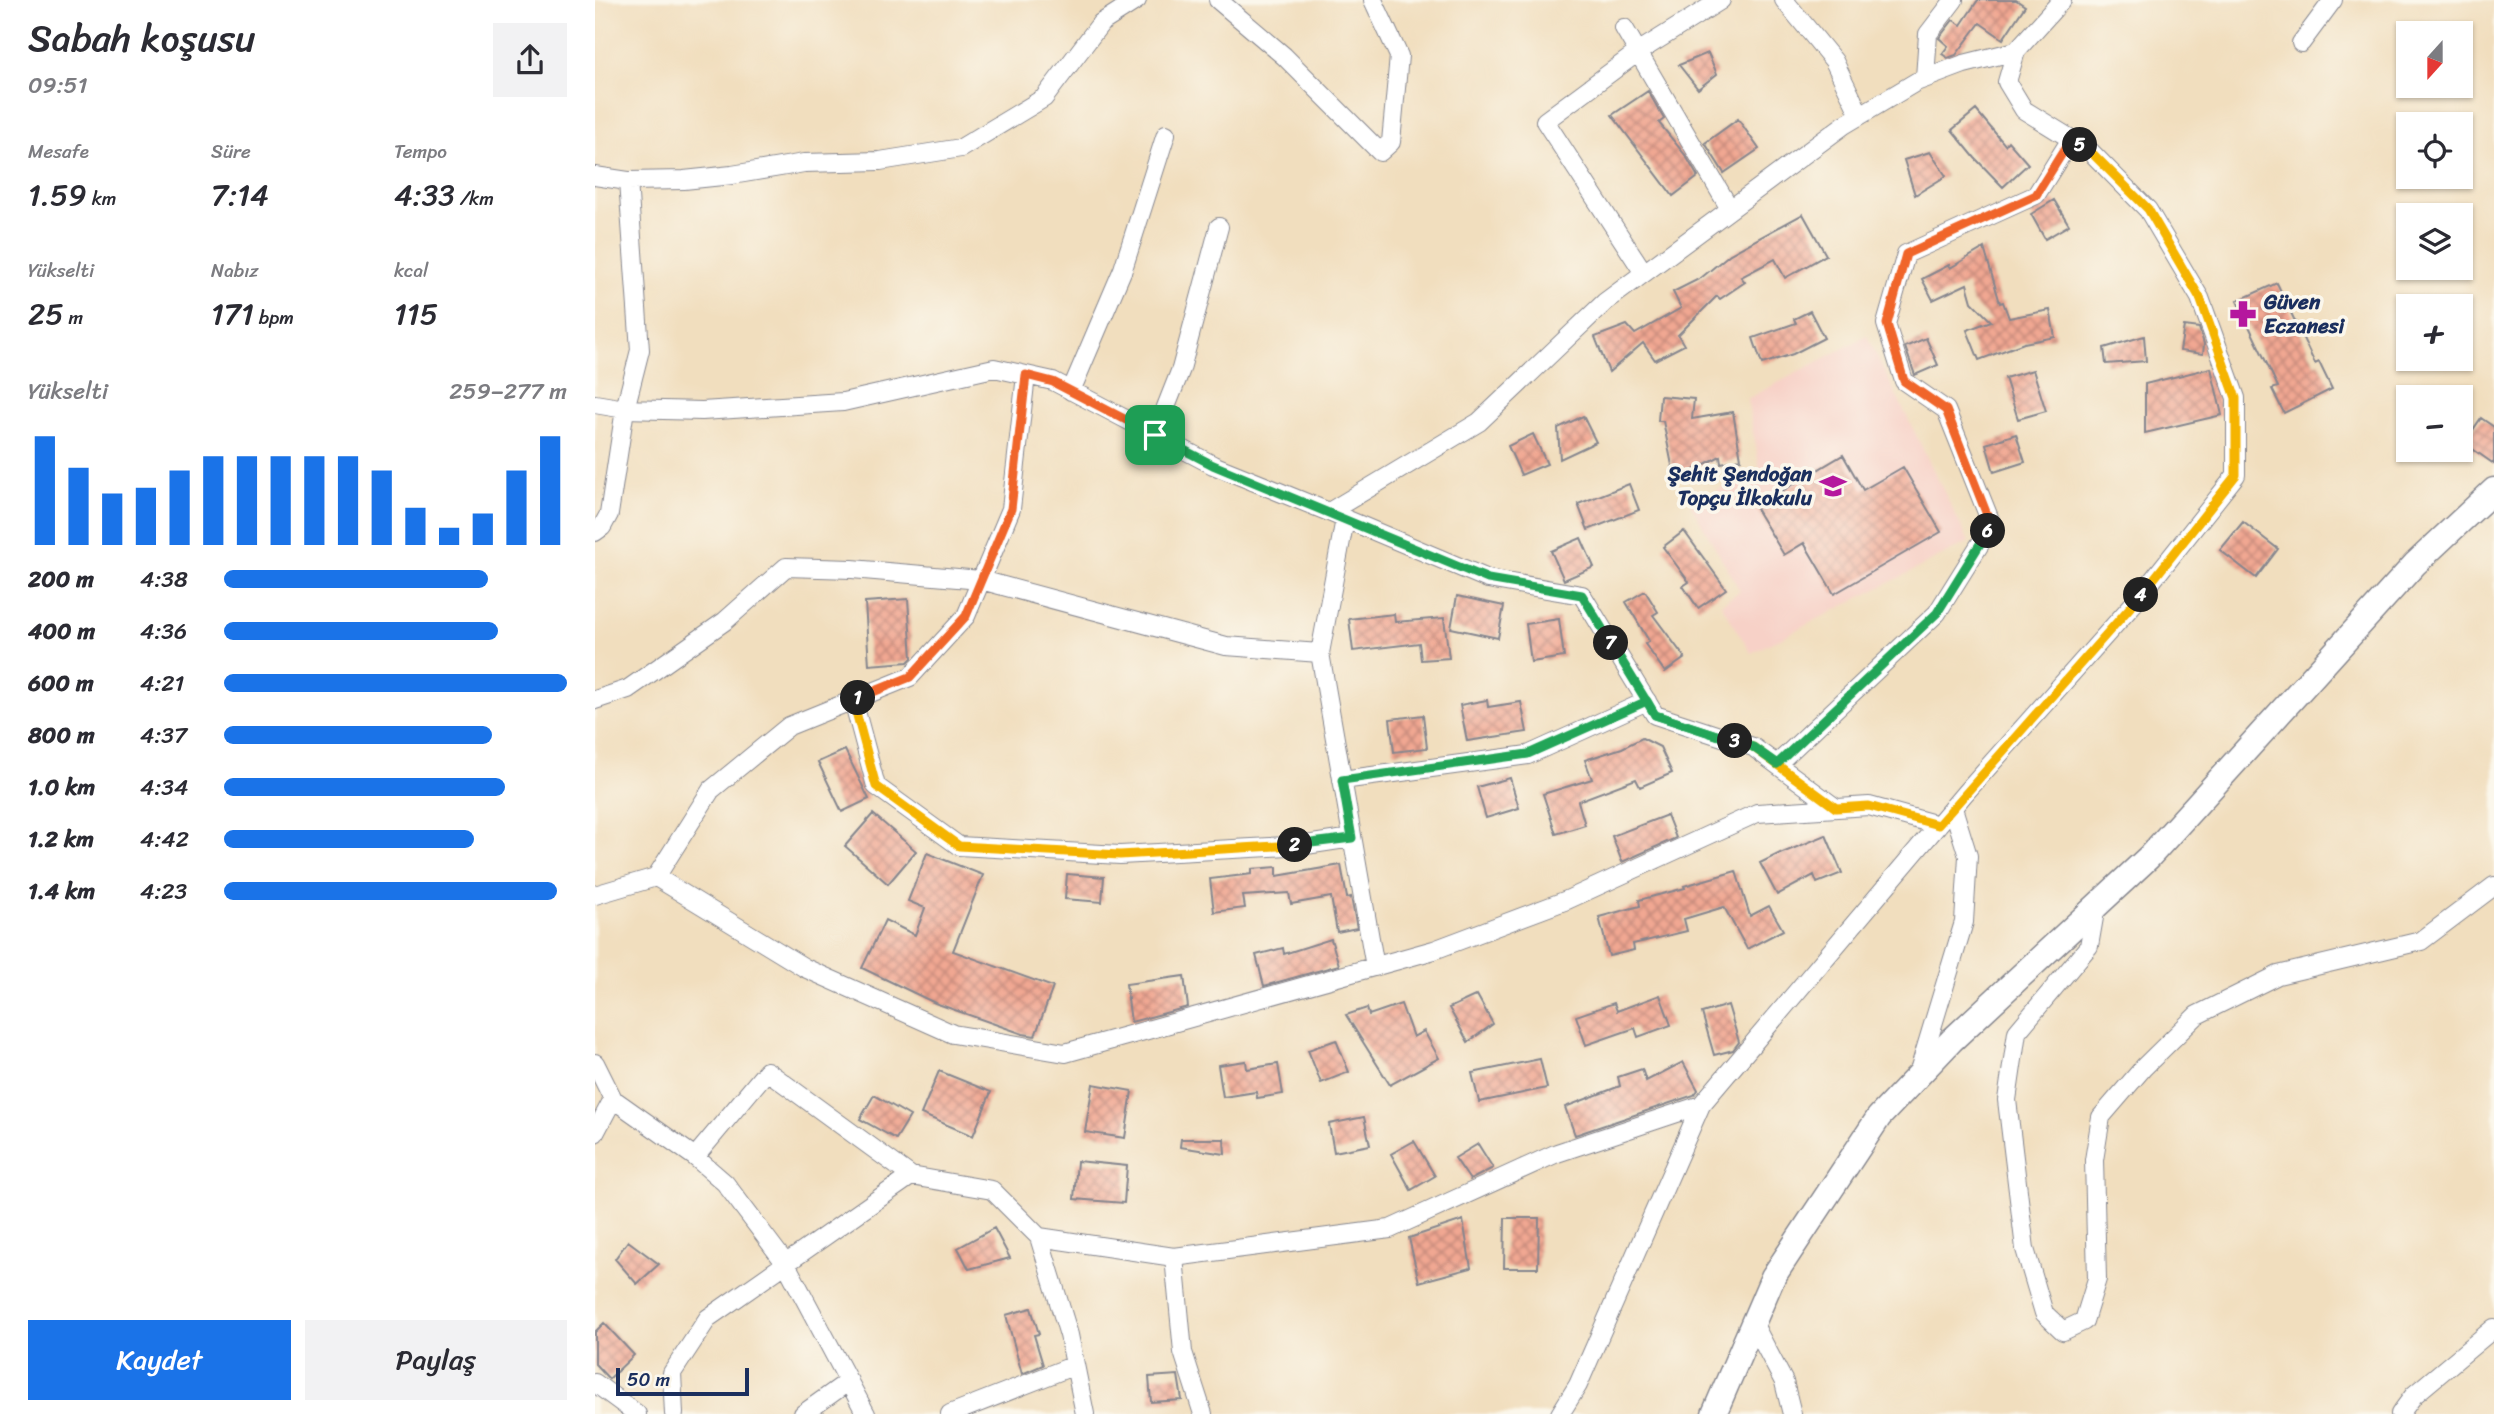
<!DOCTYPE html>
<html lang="tr">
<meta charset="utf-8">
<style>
body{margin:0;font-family:Sriracha,sans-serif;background:#f2f2f3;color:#2b2b33;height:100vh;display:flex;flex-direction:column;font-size:26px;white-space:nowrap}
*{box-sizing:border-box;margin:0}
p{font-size:23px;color:#7c7c81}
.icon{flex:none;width:38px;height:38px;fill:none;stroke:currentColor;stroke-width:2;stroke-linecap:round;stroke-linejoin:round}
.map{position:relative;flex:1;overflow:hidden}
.drawer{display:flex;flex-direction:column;background:#fff;width:595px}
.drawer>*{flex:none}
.needle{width:46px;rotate:201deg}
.tools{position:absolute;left:1801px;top:21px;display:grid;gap:14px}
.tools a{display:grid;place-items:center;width:77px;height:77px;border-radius:0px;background:#fff;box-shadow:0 2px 5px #0004;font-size:35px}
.scale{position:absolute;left:21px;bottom:18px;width:133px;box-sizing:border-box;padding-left:7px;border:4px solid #1b2f5e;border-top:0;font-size:19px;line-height:24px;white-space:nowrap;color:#1b2f5e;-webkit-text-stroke:5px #fbf7ec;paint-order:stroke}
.pin{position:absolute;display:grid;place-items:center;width:60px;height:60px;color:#fff;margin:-30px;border-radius:14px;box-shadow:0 4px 10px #0006}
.km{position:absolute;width:35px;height:35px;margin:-18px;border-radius:50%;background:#222;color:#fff;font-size:19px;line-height:35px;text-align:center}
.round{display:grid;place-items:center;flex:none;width:74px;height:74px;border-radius:0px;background:#f2f2f3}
.headline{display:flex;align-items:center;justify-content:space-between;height:119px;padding:0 28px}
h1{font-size:38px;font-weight:600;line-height:52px}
.stats{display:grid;grid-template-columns:repeat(3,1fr);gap:10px;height:119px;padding:7px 28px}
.stats div{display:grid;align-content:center}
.stats b{font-size:30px;font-weight:600}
.stats small{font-size:19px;font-weight:400}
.stats p{font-size:19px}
.chart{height:196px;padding:14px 28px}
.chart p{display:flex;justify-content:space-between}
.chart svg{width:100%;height:126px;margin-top:7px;stroke:#1a73e8;stroke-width:6}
.action{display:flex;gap:14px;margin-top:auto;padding:14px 28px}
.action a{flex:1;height:80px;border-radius:0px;background:#1a73e8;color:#fff;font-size:28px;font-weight:600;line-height:80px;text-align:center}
.action a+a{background:#f2f2f3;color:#2b2b33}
ul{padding:0 28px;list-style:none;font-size:23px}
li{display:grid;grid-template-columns:112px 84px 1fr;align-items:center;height:52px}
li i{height:18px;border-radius:9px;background:#1a73e8}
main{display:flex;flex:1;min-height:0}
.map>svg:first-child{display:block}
</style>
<main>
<section class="drawer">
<div class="headline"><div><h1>Sabah koşusu</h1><p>09:51</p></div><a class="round"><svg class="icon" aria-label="share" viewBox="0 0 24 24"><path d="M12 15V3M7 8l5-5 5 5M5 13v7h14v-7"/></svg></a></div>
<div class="stats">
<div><p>Mesafe</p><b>1.59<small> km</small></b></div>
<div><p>Süre</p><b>7:14</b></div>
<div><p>Tempo</p><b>4:33<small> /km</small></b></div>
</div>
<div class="stats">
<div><p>Yükselti</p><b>25<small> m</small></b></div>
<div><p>Nabız</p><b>171<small> bpm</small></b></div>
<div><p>kcal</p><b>115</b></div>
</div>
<div class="chart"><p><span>Yükselti</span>259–277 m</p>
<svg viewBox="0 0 160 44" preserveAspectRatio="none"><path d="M5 44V6M15 44V17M25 44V26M35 44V24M45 44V18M55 44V13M65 44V13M75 44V13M85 44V13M95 44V13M105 44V18M115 44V31M125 44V38M135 44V33M145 44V18M155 44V6"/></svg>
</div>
<ul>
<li><b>200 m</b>4:38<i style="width:77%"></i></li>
<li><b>400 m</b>4:36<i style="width:80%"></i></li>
<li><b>600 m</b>4:21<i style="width:100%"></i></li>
<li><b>800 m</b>4:37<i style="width:78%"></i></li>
<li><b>1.0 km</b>4:34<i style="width:82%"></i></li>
<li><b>1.2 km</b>4:42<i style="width:73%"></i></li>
<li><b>1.4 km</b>4:23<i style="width:97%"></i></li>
</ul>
<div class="action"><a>Kaydet</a><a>Paylaş</a></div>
</section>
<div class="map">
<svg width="1899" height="1414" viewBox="0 0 1899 1414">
<defs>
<pattern id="building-cross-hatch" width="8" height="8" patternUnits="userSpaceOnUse" patternTransform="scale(1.75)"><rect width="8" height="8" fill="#f1a792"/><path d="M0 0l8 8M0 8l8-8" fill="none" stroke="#c2887a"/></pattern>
</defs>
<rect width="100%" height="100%" fill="#fbf7ec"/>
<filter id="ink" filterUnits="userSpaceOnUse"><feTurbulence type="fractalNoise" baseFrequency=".0143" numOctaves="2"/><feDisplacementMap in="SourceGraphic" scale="14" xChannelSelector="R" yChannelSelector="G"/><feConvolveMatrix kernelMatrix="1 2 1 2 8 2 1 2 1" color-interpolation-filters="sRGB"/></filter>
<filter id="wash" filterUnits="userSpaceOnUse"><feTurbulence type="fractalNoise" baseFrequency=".00686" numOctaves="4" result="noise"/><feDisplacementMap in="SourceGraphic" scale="28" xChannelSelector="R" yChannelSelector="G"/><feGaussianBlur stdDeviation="1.57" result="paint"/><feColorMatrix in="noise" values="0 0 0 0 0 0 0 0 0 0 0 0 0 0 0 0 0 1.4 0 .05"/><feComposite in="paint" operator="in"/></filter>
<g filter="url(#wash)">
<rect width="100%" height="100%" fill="#f1debe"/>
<!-- built -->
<path fill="#f7d1c7" d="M1272,336L1374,542L1156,653L1126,604L1145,591L1095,503L1165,470L1152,399Z"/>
<g id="blocks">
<!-- building -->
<path fill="url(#building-cross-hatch)" d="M1383,0H1421L1430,6L1408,39L1385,23L1361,55L1353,58L1347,54L1353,46L1344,38L1358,20L1366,25Z
M1113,53L1122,74L1103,89L1084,65Z
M1053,91L1069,119L1064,123L1091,156L1103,177L1078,196L1017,115Z
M1381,110L1410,145L1413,141L1433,164L1408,187L1380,158L1357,130Z
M1143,119L1164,149L1129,173L1110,143Z
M1335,152L1351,176L1320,195L1309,160Z
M1459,200L1474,225L1450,239L1436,214Z
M1208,214L1231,255L1190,278L1180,259L1146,277L1150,282L1125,299L1122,296L1083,335L1089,345L1060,360L1048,343L1014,372L1000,337L1032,325L1040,334L1086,308L1078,292L1106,278L1135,254Z
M1389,248L1405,303L1408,302L1414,318L1455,310L1460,337L1429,343L1384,360L1372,330L1396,321L1377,302L1372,284L1338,300L1327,279L1354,265L1355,268Z
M1682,283L1720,364L1724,362L1737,389L1689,413L1677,389L1683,387L1642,301Z
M1215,311L1229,338L1198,354L1167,364L1158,338L1201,323L1199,319Z
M1589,326L1604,328L1609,344L1608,354L1585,351Z
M1549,336L1551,361L1511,364L1509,348Z
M1331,338L1343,365L1320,375L1310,347Z
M1616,368L1627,415L1550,433V384Z
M1438,370L1451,411L1423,419L1410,378Z
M1065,396L1099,399L1097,419L1138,412L1146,459L1126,463L1125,456L1080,480L1068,421H1063Z
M988,416L1001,442L965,459L963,428Z
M1886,418L1899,427V464L1869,443Z
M938,434L952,464L926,475L913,446Z
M1421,434L1430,462L1399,472L1391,444Z
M1248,455L1268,490L1308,467L1346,532L1239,594L1209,543L1189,555L1160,507Z
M1034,484L1044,510L993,530L983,504Z
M1648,522L1683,549L1661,578L1625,550Z
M1089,531L1131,589L1103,608L1088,586L1094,582L1068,547Z
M986,538L999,567L969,580L956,551Z
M1050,591L1063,612L1058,615L1090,658L1070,672L1050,644L1054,641L1031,602Z
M862,596L909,606L903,638L856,628Z
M313,599L317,658L313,662L274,665L270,602Z
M799,614L800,622L849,618L854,658L826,660L824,643L758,651L754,619Z
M964,619L969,657L936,662L931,624Z
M892,700L893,707L926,702L932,732L872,741L865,705Z
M828,715L832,748L799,752L795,719Z
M1047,738L1065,747L1077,773L1045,787L1041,779L983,801L990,825L961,834L948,794L997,779L990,760L1027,748Z
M250,750L274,799L247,812L223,762Z
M915,778L924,808L891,818L882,787Z
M278,814L321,851L293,884L250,846Z
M1072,815L1081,838L1027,862L1017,836Z
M1231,835L1247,873L1222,883L1219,875L1182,895L1165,863L1185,853V854Z
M332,853L388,875L358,951L458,987L440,1036L428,1034L340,1003L267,968L290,920L320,935L330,908L313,901Z
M746,865L752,898L756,897L762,928L742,932L736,897L696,904L694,893L648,896L650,908L619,912L615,879L657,874V869L682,867V876Z
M1141,871L1155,916L1174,906L1188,930L1152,949L1129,907L1089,919L1092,931L1038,944L1039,950L1014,956L1004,917L1045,906L1044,900L1090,888L1089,886Z
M472,874L509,877L507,902L470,899Z
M736,939L744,965L669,986L661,955L688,948L689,954Z
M589,976L593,1007L536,1022L531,984Z
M882,995L898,1024L873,1042L854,1008Z
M1065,995L1076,1025L1043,1037L1040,1028L991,1045L981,1016L1019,1003L1022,1011Z
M806,1004L818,1037L829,1031L844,1058L795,1085L751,1015L772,1008L774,1015Z
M1133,1005L1144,1042L1138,1050L1119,1055L1107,1013Z
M741,1040L754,1072L726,1083L713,1050Z
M945,1059L952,1088L884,1102L877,1073Z
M651,1061L652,1069L683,1064L688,1094L662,1098L661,1092L628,1097L623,1065Z
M1088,1062L1103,1090L1099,1095L980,1135L970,1107L1025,1086L1023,1077L1047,1069L1051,1081Z
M344,1071L396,1092L378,1136L326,1114Z
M498,1084L537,1091L530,1138L490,1132Z
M279,1095L315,1116L301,1139L265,1119Z
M769,1117L775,1145L739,1152L734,1124Z
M586,1139H629L630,1154L585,1147Z
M819,1141L840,1176L816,1190L796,1154Z
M883,1144L898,1168L875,1180L860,1158Z
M482,1161L532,1166L529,1203L479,1199Z
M910,1218H944L943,1268H909Z
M868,1220L876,1268L824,1282L814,1238Z
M399,1228L415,1258L374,1269L363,1248Z
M33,1241L64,1264L42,1284L20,1259Z
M436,1308L444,1334L439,1335L448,1365L427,1374L411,1315Z
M9,1323L39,1355L14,1379L0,1364V1332Z
M583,1375L587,1400L556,1402L554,1377Z"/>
</g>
</g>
<g filter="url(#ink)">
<use href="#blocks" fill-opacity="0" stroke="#86868e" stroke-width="2"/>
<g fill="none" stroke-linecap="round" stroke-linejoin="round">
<defs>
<path id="street" d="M623,0L689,56L785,152L796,142L804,56L778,0
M1189,0L1239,61L1265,115
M1029,28L1135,209
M1706,43L1738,0
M1330,78L1333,34L1359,0
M0,176L33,181L89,180L137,175L209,163L285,161L366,148L449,98L506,23L542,0
M1049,273L950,121L1043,52L1126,0
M476,391L528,269L571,134
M0,404L30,409L107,411L248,402L399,368L458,381L618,465L734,512L884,422L1010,302L1249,125L1321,82L1369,64L1421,51L1467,0
M560,435L586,369L624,227
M734,512L893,579L987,595L1060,715L1158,747L1241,808
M750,519L725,653L780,967
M0,532L7,527L14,514L30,409L45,350L33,181
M0,700L33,689L130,621L191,567L257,569L386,580L631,646L725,653
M258,700L281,786L364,846L525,855L711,845L757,838
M1182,764L1342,613L1397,525L1351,410L1309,381L1291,324L1311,254L1441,195L1476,139
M747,780L933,755L1052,701
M61,877L210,968L358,1034L470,1053L839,950L972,900L1162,813L1274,806L1343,825
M0,895L61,877L116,790L194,726L315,677L371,616L416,509L431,375
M1501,906L1494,946L1422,1032L1412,1100L1430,1249L1449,1313L1468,1331L1489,1321L1502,1279L1499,1160L1506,1117L1549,1067L1602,1015L1683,975L1826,941L1899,886
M0,1063L18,1099L100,1157L130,1183L191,1264L271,1414
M1323,1074L1369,922L1373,856L1358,808
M0,1133L18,1099
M100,1157L172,1071L316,1176L397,1190L444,1237L579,1257L795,1229L962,1153L1106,1105
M444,1237L474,1335L490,1414
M579,1257L588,1352L608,1414
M1158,1323L1189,1382L1197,1414
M0,1383L42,1414
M79,1414L77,1373L113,1318L316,1176
M208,1414L254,1381
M355,1414L480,1365
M965,1414L983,1385L1106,1105L1370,793L1541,601L1641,475V398L1605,298L1553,210L1494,150L1429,110L1412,82L1421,51
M1805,1414L1819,1395L1899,1328"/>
<path id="secondary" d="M1119,1414L1178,1277L1284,1117L1357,1040L1554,857L1820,564L1899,490"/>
</defs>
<!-- street casing -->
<use href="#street" stroke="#86868e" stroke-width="20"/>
<!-- secondary casing -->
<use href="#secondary" stroke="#86868e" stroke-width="27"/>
<!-- street -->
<use href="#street" stroke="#fff" stroke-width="18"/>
<!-- secondary -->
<use href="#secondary" stroke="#fff" stroke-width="24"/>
</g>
</g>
<g fill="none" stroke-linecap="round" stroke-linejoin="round" filter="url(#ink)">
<defs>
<path id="split-1" d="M263,698L315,677L371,616L416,509L431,375L458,382L560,435"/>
<path id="split-2" d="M263,698L258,700L261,712L281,786L364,846L525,855L700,845"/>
<path id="split-3" d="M700,845L757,838L747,780L933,754L1052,701L1060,715L1140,741"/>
<path id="split-4" d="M1140,741L1158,747L1241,808L1274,806L1343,825L1546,595"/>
<path id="split-5" d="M1485,145L1494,150L1553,209L1605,298L1641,398V475L1546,595"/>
<path id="split-6" d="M1393,531L1396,525L1351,410L1309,381L1292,324L1311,254L1441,195L1476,139L1485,145"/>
<path id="split-7" d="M1016,643L1060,715L1158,747L1182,764L1342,613L1393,531"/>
<path id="split-8" d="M560,435L618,465L893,579L987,595L1016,643"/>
</defs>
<!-- split-1 casing -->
<use href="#split-1" stroke="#fff" stroke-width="14"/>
<!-- split-2 casing -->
<use href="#split-2" stroke="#fff" stroke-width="14"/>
<!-- split-3 casing -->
<use href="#split-3" stroke="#fff" stroke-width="14"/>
<!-- split-4 casing -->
<use href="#split-4" stroke="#fff" stroke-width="14"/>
<!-- split-5 casing -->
<use href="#split-5" stroke="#fff" stroke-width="14"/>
<!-- split-6 casing -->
<use href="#split-6" stroke="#fff" stroke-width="14"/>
<!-- split-7 casing -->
<use href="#split-7" stroke="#fff" stroke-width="14"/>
<!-- split-8 casing -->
<use href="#split-8" stroke="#fff" stroke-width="14"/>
<!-- split-1 -->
<use href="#split-1" stroke="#f0652b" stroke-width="9"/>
<!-- split-2 -->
<use href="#split-2" stroke="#f5b400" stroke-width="9"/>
<!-- split-3 -->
<use href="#split-3" stroke="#22a559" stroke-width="9"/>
<!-- split-4 -->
<use href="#split-4" stroke="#f5b400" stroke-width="9"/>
<!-- split-5 -->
<use href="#split-5" stroke="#f5b400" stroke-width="9"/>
<!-- split-6 -->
<use href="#split-6" stroke="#f0652b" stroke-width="9"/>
<!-- split-7 -->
<use href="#split-7" stroke="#22a559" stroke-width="9"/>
<!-- split-8 -->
<use href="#split-8" stroke="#22a559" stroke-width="9"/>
</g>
<!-- icons -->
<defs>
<symbol id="pharmacy-bare" viewBox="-9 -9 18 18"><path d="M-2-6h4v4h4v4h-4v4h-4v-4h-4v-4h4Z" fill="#b5179e" stroke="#fbf7ec" stroke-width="2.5" paint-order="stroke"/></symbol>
<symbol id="school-bare" viewBox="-9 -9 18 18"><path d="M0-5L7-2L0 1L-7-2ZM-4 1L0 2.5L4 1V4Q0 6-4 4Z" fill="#b5179e" stroke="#fbf7ec" stroke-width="2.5" paint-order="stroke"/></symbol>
</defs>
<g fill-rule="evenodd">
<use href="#pharmacy-bare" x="1629" y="295" width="38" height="38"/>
<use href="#school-bare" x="1219" y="467" width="38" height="38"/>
</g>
<g text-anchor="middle" stroke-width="7" stroke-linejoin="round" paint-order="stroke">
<!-- poi labels -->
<g font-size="21" font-weight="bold" fill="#1b2f5e" stroke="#fbf7ec" text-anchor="start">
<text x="1669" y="309">Güven<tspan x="1669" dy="24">Eczanesi</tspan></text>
<text x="1217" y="481" text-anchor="end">Şehit Şendoğan<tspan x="1217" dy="24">Topçu İlkokulu</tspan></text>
</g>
</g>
</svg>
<div class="tools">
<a><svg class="needle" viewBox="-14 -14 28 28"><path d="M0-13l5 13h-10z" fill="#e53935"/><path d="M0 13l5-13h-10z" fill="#7c7c81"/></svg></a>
<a><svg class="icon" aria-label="locate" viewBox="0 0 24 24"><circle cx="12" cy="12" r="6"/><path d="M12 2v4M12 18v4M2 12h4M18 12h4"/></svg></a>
<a><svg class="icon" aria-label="layers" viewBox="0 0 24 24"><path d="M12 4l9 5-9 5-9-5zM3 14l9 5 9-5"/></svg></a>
<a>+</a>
<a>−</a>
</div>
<div class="scale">50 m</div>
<div class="pin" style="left:560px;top:435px;background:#1e9e55"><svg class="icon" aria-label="arrive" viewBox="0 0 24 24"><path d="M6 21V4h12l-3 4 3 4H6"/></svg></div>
<b class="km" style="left:263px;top:698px">1</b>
<b class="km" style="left:700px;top:845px">2</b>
<b class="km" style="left:1140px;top:741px">3</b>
<b class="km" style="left:1546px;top:595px">4</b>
<b class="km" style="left:1485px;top:145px">5</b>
<b class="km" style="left:1393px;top:531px">6</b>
<b class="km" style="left:1016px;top:643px">7</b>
</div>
</main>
